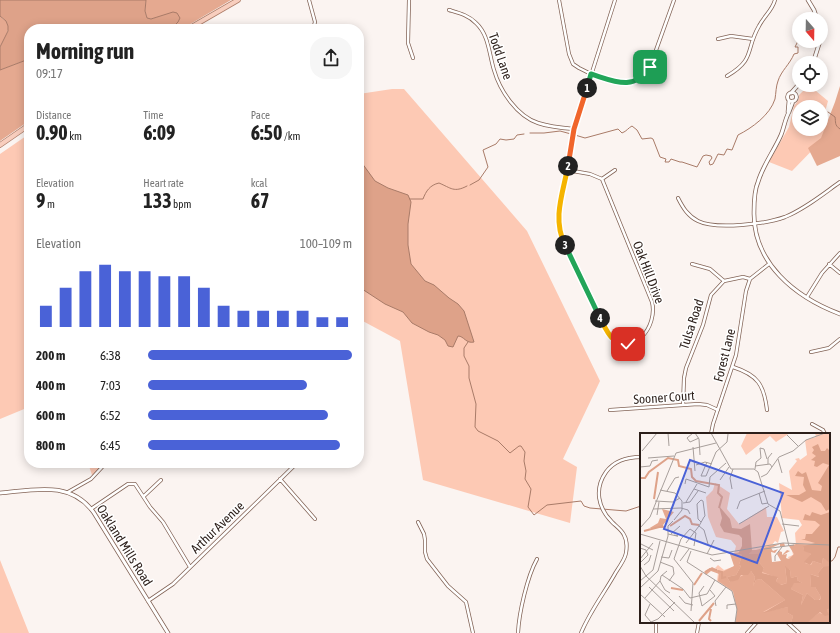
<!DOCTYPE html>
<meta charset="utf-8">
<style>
body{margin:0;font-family:"Asap Condensed",sans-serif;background:#f6f6f6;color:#222;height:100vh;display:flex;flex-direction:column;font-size:15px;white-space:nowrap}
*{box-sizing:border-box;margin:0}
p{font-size:13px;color:#767676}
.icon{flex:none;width:22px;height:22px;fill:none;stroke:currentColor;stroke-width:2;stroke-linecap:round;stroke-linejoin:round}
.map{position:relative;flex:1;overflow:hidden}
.details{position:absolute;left:24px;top:24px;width:340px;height:444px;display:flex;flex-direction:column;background:#fff;border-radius:16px;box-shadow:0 2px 10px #0003}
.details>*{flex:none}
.needle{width:26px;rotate:160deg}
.buttons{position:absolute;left:792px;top:12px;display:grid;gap:8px}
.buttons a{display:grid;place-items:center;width:36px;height:36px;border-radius:50%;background:#fff;box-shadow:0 2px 10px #0003;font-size:20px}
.pin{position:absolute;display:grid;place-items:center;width:34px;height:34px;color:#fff;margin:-17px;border-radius:8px;box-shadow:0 2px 6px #0006}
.km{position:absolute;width:20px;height:20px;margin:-10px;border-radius:50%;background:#222;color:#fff;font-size:11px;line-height:20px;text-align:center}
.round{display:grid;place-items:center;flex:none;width:42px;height:42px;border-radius:16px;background:#f6f6f6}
.headline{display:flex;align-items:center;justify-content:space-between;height:68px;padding:0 12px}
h1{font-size:22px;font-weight:700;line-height:30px}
.figures{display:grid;grid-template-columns:repeat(3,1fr);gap:6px;height:68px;padding:4px 12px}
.figures div{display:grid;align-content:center}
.figures b{font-size:20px;font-weight:700}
.figures small{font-size:11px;font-weight:400}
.figures p{font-size:11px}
.chart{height:112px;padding:8px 12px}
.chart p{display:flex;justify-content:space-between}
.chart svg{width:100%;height:72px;margin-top:4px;stroke:#4a62d7;stroke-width:6}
ul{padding:0 12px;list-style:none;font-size:13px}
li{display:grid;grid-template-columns:64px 48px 1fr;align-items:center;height:30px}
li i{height:10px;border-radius:5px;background:#4a62d7}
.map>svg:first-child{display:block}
</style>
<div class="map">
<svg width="840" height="633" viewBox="0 0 840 633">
<rect width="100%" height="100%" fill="#fbf4f1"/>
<!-- green -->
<path fill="#fdc9b4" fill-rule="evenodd" d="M392,89H404L527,231L600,381L563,459L577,467L570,523L423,480L400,341L359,319V94Z
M803,91H816L828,101L825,112L827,135L792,171L769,162L789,127L794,106L799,99V95ZM799,107H821V129H799Z
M29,134V407L0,419V154Z
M88,463H107L93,478Z
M0,560L29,633H0Z"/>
<!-- forest -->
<path fill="#e5a990" d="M146,0H231L182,29H171L175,25L173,13L151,19L147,18L145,11Z
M0,16C2,18 3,19 5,20C13,28 4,39 0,47Z
M29,59V121L0,141V70Z
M840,86V156L817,166L808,148L821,138L835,102Z"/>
<!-- water -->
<path fill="#dea289" stroke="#a97b68" d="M0,0H146L145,11L147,18L151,19L173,12L177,13L180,18L178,22L171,29H29V59L0,70V47L8,31V26L6,21L0,16Z
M359,159L375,181L388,188L408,195L411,202L408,224V245L411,264L425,281L434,285L449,298L458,304L464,311L474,342C466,344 464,336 458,336L453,347L448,346L445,340L438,335L429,332L412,323L403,312L385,304L359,287Z"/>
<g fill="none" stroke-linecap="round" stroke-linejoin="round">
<!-- stream -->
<path stroke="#a97b68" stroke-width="1" d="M828,112L835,117C836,122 834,125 840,129
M530,133H544L560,131L571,134
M575,135L585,138L618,129L622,133C627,131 628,128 632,126L637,130L642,139L651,138L653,139L660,157L666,159L665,162H669L671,159L680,162H682L697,167L703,156L706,155L711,156L712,158L709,162L710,165L713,164L718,154L724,155L727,149L732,150L738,135C752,128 770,115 775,99C776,93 776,86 778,81C781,71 790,64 794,54L798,53V47H795L798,41L803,43L808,41
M470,185L479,180L488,167L483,150L496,144L500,139L506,140L514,139L517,135L524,134
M410,199H423C426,191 430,185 439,183C451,188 454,193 467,186
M468,342L464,348V356L469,366V378L476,404L475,427L478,431L498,441L510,453L519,446H521L525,452L524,461L526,471L525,479L531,489L528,507L534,515L547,505L581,501L584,506L590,508L626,511L641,506
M829,561H832L835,557L838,547H840"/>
<defs>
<path id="minor" d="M309,0L315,22L313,29
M409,0L408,43L413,58
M559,0L569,54L573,64L579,68L591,74L621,82L626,83L639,79L650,67L674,0
M449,10C459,13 468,15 476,23C489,35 489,54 494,70C500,91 517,116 538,123C550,127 562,128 574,129
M718,39L731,36L753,39
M727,76C756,59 745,50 759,26C764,16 772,11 775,0
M567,170L590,174L602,179L652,302C658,326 634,358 610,337L563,242C560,234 558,227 558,217L574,129L615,0
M602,179L615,170
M678,198C683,208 688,216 698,221C716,230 766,224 785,217C805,209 823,194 840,182
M692,264L710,269L724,281
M829,264L840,273
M807,297L822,273L840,253
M811,352L829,348L840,339
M733,367C758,375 764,385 767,410
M683,405L684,378L686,368L703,325L711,295L724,281L743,277L750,279L769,264
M610,410L698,404L707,405L718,410
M812,424L823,430L825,434
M711,434L713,424L736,355L746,291L750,279
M280,479L315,519
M68,492L91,479L106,463
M144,496L161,480
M91,509L128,484H135L150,507L163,522L190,567
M418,522L424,534L425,540V552L427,559L448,586L466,602L473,633
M148,601L173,584L297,463
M787,622L799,633
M518,633C519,613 527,577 537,559
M581,633C590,611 605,592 616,572C620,566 625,559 626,553C627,547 627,540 624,535C622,530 616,526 612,522C598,508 594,489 606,472C614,461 628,457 641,457
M656,633V622
M697,633L699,622
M747,633L757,622"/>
<path id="tertiary" d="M808,0L814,10L817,19
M813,63L820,41
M787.5 97a4.5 4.5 0 1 1 9 0a4.5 4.5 0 1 1-9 0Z
M791,93L799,84
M793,101C792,105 790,109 789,112C785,119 784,128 781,135C774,151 763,165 758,182C754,191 754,202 754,212C753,263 795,297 840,314
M788,112L789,101
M0,493C34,490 71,480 94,513L168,633"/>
<path id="primary" d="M188,29L238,0
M0,145L29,125"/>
</defs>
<!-- minor casing -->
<use href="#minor" stroke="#826356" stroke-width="4"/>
<!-- tertiary casing -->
<use href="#tertiary" stroke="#826356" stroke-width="4.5"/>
<!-- primary casing -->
<use href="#primary" stroke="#ad7c68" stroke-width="5.5"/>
<!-- minor -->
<use href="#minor" stroke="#fff" stroke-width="2.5"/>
<!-- tertiary -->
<use href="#tertiary" stroke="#fff" stroke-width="3"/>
<!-- primary -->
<use href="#primary" stroke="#f8cebe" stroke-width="4"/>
</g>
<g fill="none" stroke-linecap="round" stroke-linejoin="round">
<defs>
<path id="split-1" d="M587,88L591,74C614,81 634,92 650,67"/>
<path id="split-2" d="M568,166L574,129L587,88"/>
<path id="split-3" d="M565,245C552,219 563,193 568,166"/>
<path id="split-4" d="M565,245L600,318"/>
<path id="split-5" d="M600,318C607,331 611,344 628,344"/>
</defs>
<!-- split-1 casing -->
<use href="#split-1" stroke="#fff" stroke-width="8"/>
<!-- split-2 casing -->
<use href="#split-2" stroke="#fff" stroke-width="8"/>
<!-- split-3 casing -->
<use href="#split-3" stroke="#fff" stroke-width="8"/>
<!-- split-4 casing -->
<use href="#split-4" stroke="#fff" stroke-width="8"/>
<!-- split-5 casing -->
<use href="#split-5" stroke="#fff" stroke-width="8"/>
<!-- split-1 -->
<use href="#split-1" stroke="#22a559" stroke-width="5"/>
<!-- split-2 -->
<use href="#split-2" stroke="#f0652b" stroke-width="5"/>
<!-- split-3 -->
<use href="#split-3" stroke="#f5b400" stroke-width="5"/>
<!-- split-4 -->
<use href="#split-4" stroke="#22a559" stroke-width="5"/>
<!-- split-5 -->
<use href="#split-5" stroke="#f5b400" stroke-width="5"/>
</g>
<g text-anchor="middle" stroke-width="3" stroke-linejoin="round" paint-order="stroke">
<!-- street labels -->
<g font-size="13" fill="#2c1f1a" stroke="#fff">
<text transform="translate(501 56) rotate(71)" y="5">Todd Lane</text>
<text transform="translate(649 272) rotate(69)" y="5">Oak Hill Drive</text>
<text transform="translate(691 324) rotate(-72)" y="5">Tulsa Road</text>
<text transform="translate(724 355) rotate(-76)" y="5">Forest Lane</text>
<text transform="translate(664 397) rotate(-4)" y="5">Sooner Court</text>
<text transform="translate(217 527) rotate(-44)" y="5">Arthur Avenue</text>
<text transform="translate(125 545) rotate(58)" y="5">Oakland Mills Road</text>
</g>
</g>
<!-- overview -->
<g transform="translate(640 433)">
<rect width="190" height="190" fill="#fbf4f1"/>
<path d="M107,0H150L136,9L130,3L106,22L101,13ZM175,0H190V190H95L97,179L93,159L77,148L78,140L81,139L75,135L78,132L84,137L95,133L94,121L96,113L91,107L76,104L68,84L66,64L73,57L75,50L90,60L87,76L99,91L126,74L127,84H137L144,98L141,99L138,110L135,108L128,117L129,125L132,130L139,131V129L149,128L148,124L153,122L151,112H156L155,100L162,92L159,87L142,85L139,50L152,57L149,38L157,28L155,26L159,25L160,27L167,22L165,7L176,4Z" fill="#fdc9b4"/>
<path d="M22,76L34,79L23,92L25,95H10L3,99L18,90L20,85L26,86ZM144,110L145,113L140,114V111L131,115L133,118L138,116L135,120L131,119L132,129L141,128L137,121L139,118L142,119V122L147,117L150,118L143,122L147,121L146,125L149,126L154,121L149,113L156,111L174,112L163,113L164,117L171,121L165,130L171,132L173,128L182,131L183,125L190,129L189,135L183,134L178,140L180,144L170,141L171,154H175L181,164L179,167H175L167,160L161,172L163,162L151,156L153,150H162L157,147L158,143L151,145L150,137L145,134L147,150L140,152L136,148L138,145L122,139L124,135L117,127L122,121H109L112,117H116L133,112ZM101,119L98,121L102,122L99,132L101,133L96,142L87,144L90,149L111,138L115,144L113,153L116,147L121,146L145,167L123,179L148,174V180L153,183L151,190H95L97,177L93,158L78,148L79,141L71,138L66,142L64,139L72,134L82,139L94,133L90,121ZM190,175V190H165L179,180L188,182L187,177Z" fill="#e5a990"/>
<path d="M178,11L181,18H185L187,15L190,18V76L186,78L181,70L171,64L162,69L146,62H159L166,58L163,52L164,44L155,43L158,38L162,41L166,39L172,57L181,58L182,53L178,50L189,32L183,30L177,34L174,33L175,28L171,27L176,23L172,20L174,17L172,14ZM79,73L90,86L92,95L101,96L110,91L112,118L109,121H122L117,127L124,135L122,140L138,144L136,148L141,152L147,150L145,133L150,137L151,145L158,143L157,147L162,150H154L151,156L163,162L161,172L167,160L175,167H180L181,164L175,154H171L170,141L179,144L178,140L183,134L190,133V175L187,177L189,182L185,183L180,179L168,189L151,190L153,183L148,180V174L123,180L145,167L121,146L116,147L113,153L115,144L111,138L108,142H101L98,147L90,149L87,144L96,142L101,133L99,132L102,122L98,121L102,113V105L99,102L84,99L80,92L82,85ZM172,79L181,82L190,79V130L183,125L182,131L173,128L170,132L164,129L171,121L164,118L163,113L175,110L161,106H165L166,101H172L180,92L175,88L163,87L165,81L170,83Z" fill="#dea289"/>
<path fill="none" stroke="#dea289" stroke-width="2" d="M0,45H5L9,39L28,25L38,27L39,33L51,36L52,44L56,48L79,52L78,60L82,64L79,75M14,66L18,39M30,93L45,83L50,86L52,91L59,92M4,98L23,93M78,138L82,139V145L86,144M65,139L70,136L77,137M54,152L62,140M31,155L43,157M71,176L69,186L71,188M59,188L74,170"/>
<path fill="none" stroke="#a89f9b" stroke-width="1" d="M28,0L29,13M53,0L47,5L50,9L59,5M55,0L59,6L60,22M71,0L91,36H114L118,39L128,71L140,78L149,113M147,2L158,13M53,14L55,38M2,18L17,0M8,25L34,23M138,26L142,40M67,29L61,43H66L76,19L87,9L88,1M128,31V25L132,20M56,32L65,29L72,31M115,33L130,31L132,34M0,34L10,33L12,28L18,27M115,36L116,29L121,25L120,15L124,16L127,26M121,44L127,41L139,24L153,18L166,7L185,0M80,47L89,34M45,51L46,46L69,54L70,44L86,30M54,56L66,60M92,56L90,45L93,36M20,57L35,60L42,68V77L34,87M27,58L35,45L39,44M119,60L122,71L128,70M15,68L33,69L40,65M46,69L57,51M43,70L50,69L58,58M13,76L41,75L48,77L50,81M97,76L100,68L125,58M17,82L19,69M99,91L129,73M142,91L159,93M59,93L64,97L68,111M0,95L10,84L36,20L76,10M0,101L72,122L143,110L190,112M28,101L37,103H38L34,102M31,101L40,93M46,110L59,93L64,84L65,83L63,68L61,67L57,71L58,86L61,89M1,111L13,117M0,115L6,117L8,122L0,130M124,116L154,112M51,118L47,129L92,158L97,176L95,190M67,121L74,107M21,124L29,125L32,117M70,125L74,128L81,127M0,126L13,110M40,128L49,116M135,128V123L142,114M20,129L33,134L34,141L29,148M4,132L9,128L11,122M0,133L6,143L55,190M22,142L43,156L50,165L67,161L75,147M0,148L13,137L20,108M20,148L25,157L30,160M20,148L21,143L27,138M64,153L59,160L62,173L75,163L70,157M9,154L34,178M0,155L18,138L28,103V93L33,88M0,161L25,184M39,163L45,170L53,172M5,165L20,148M10,171L5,182L11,189L18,186L35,169M76,173L75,168L86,154M87,176V172L96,171M51,178L53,150L34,126L41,106L50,96L56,100L54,113"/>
<path fill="#4a62d7" fill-opacity="0.15" stroke="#4a62d7" stroke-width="2" d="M50,27L143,60L117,130L24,96Z"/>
<rect width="190" height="190" fill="none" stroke="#2c1f1a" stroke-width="2"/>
</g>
</svg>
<div class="buttons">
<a><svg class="needle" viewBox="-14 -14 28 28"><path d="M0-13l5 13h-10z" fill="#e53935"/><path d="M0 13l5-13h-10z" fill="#767676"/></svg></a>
<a><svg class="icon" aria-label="locate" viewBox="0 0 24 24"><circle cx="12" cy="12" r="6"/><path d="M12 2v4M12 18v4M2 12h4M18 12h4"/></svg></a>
<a><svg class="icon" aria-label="layers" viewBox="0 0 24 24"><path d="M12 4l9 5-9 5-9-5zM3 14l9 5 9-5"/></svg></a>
</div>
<div class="pin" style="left:650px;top:67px;background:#1e9e55"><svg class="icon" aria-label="arrive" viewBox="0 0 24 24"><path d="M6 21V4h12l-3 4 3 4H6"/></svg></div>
<div class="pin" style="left:628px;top:344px;background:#d93025"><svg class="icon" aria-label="check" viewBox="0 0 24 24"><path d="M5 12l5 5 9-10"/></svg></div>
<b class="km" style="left:587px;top:88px">1</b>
<b class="km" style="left:568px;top:166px">2</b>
<b class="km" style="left:565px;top:245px">3</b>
<b class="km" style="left:600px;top:318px">4</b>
<section class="details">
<div class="headline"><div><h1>Morning run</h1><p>09:17</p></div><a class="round"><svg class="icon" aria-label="share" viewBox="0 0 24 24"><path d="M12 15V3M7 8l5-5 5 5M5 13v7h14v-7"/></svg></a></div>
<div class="figures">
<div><p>Distance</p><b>0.90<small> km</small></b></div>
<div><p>Time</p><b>6:09</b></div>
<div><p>Pace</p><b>6:50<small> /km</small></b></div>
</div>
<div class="figures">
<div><p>Elevation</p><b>9<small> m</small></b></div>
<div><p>Heart rate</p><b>133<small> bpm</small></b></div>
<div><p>kcal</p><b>67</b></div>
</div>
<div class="chart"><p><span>Elevation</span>100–109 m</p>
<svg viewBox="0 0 160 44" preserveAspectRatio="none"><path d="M5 44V31M15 44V20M25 44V10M35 44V6M45 44V10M55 44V10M65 44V13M75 44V13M85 44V20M95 44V31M105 44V34M115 44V34M125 44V34M135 44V34M145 44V38M155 44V38"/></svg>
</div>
<ul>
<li><b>200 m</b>6:38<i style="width:100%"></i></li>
<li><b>400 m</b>7:03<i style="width:78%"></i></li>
<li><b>600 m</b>6:52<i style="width:88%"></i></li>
<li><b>800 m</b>6:45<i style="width:94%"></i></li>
</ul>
</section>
</div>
